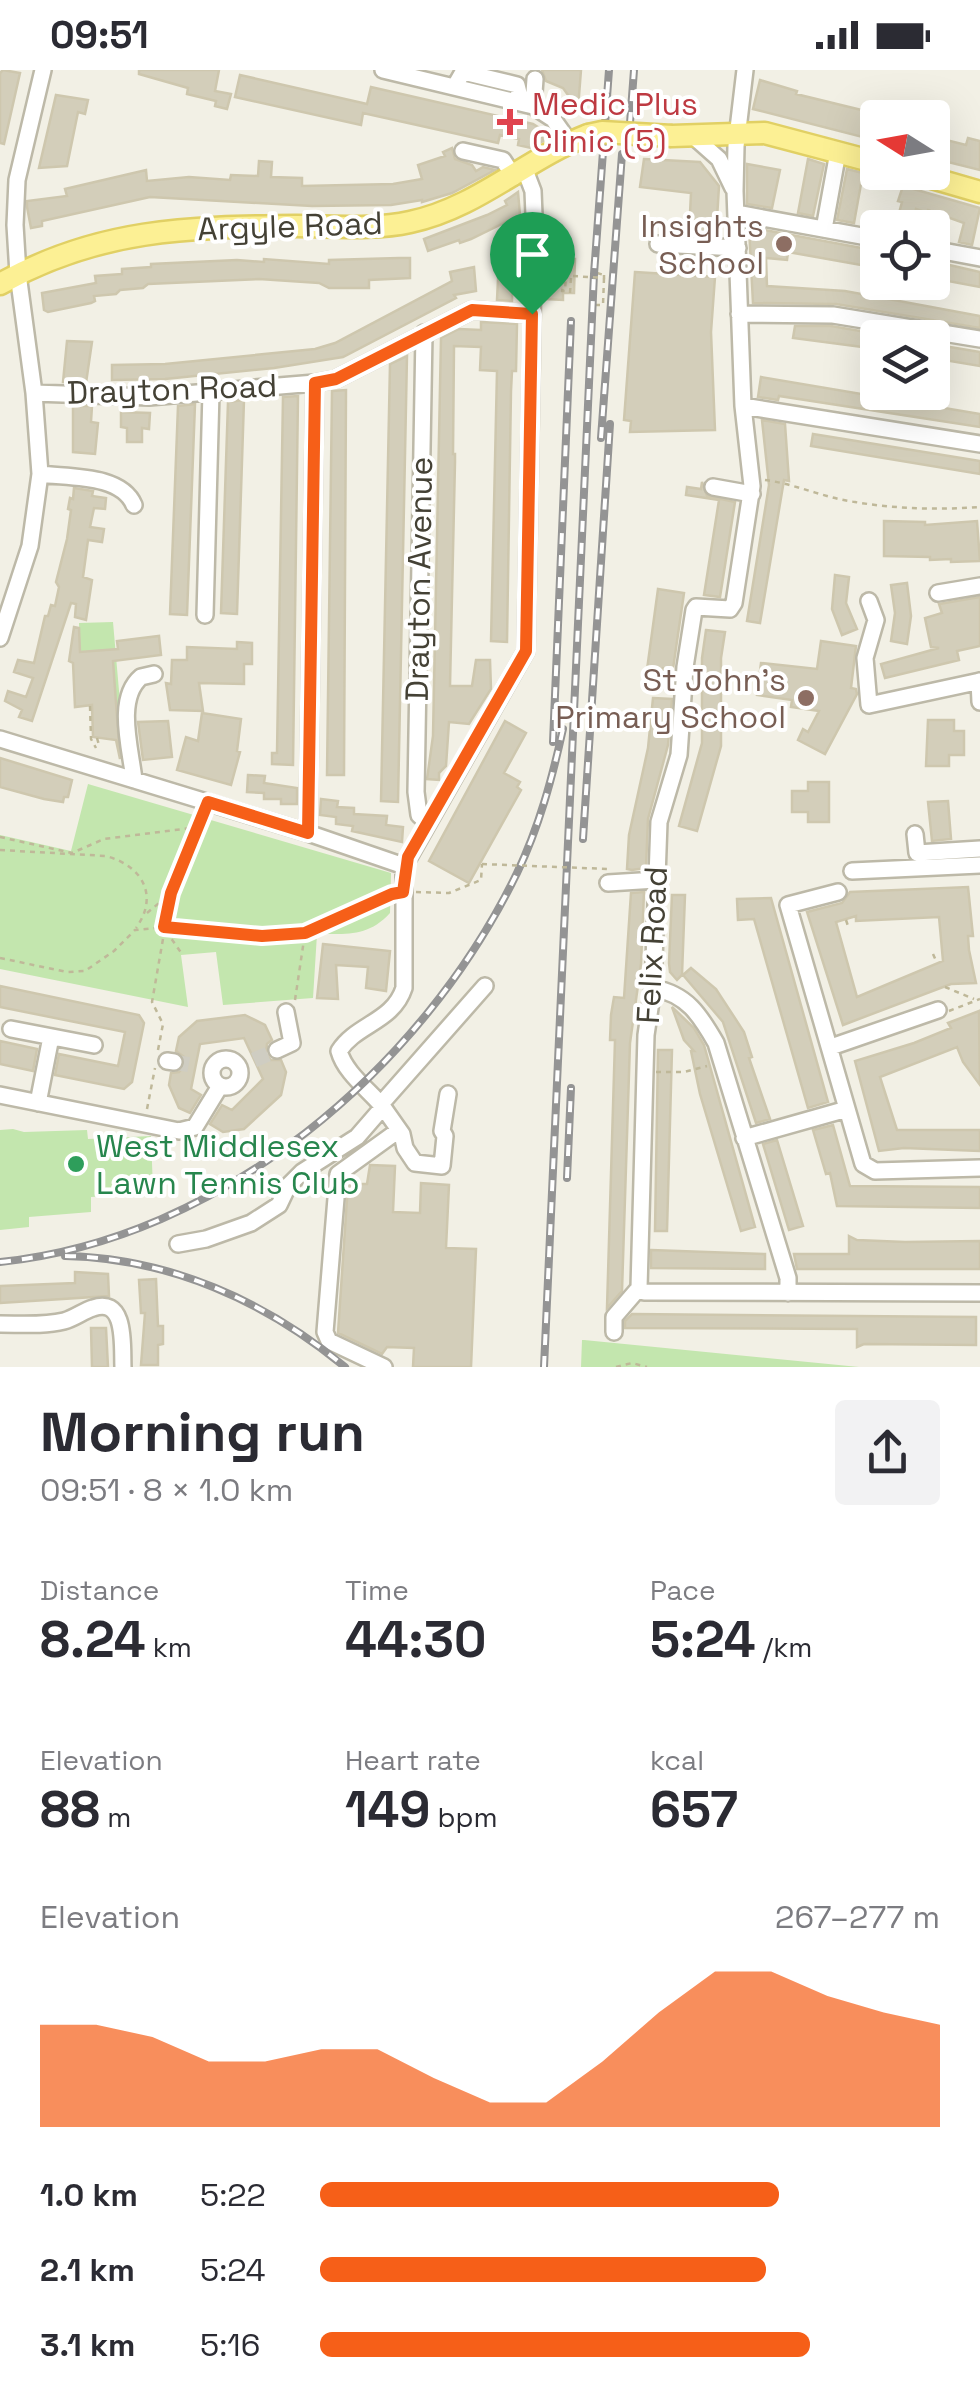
<!DOCTYPE html>
<meta charset="utf-8">
<style>
body{margin:0;font-family:"Space Grotesk",sans-serif;background:#f2f2f3;color:#2b2b33;height:100vh;display:flex;flex-direction:column;font-size:38px;white-space:nowrap}
*{box-sizing:border-box;margin:0}
p{font-size:32px;color:#7c7c81}
.icon{flex:none;width:55px;height:55px;fill:none;stroke:currentColor;stroke-width:2;stroke-linecap:round;stroke-linejoin:round}
.map{position:relative;height:1297px;overflow:hidden}
.sheet{display:flex;flex-direction:column;background:#fff;flex:1}
.sheet>*{flex:none}
.needle{width:65px;rotate:281deg}
.controls{position:absolute;left:860px;top:30px;display:grid;gap:20px}
.controls a{display:grid;place-items:center;width:90px;height:90px;border-radius:10px;background:#fff;box-shadow:0 10px 40px #0002;font-size:50px}
.pin{position:absolute;display:grid;place-items:center;width:85px;height:85px;color:#fff;margin:-102px -42px;border-radius:50% 50% 50% 0;rotate:-45deg;box-shadow:0 0 10px #0007}
.pin .icon{rotate:45deg}
.round{display:grid;place-items:center;flex:none;width:105px;height:105px;border-radius:10px;background:#f2f2f3}
.overview{display:flex;align-items:center;justify-content:space-between;height:170px;padding:0 40px}
h1{font-size:55px;font-weight:800;line-height:75px}
.metrics{display:grid;grid-template-columns:repeat(3,1fr);gap:15px;height:170px;padding:10px 40px}
.metrics div{display:grid;align-content:center}
.metrics b{font-size:50px;font-weight:800}
.metrics small{font-size:28px;font-weight:400}
.metrics p{font-size:28px}
.chart{height:280px;padding:20px 40px}
.chart p{display:flex;justify-content:space-between}
.chart svg{width:100%;height:180px;margin-top:10px;fill:#f65f18;opacity:.7}
ul{padding:0 40px;list-style:none;font-size:32px}
li{display:grid;grid-template-columns:160px 120px 1fr;align-items:center;height:75px}
li i{height:25px;border-radius:12px;background:#f65f18}
.status{display:flex;justify-content:space-between;align-items:center;height:70px;padding:0 50px;background:#fff;direction:ltr}
.status svg{height:28px;fill:currentColor}
.map>svg:first-child{display:block}
</style>
<div class="status"><b>09:51</b><svg viewBox="0 0 49 12"><path d="M0 12V9h3v3zM5 12V6h3v6zM10 12V3h3v9zM15 12V0h3v12zM26 1h20v11H26zM47 4h2v5h-2z"/></svg></div>
<div class="map">
<svg width="980" height="1297" viewBox="0 0 980 1297">
<rect width="100%" height="100%" fill="#f2f0e5"/>
<!-- green -->
<path fill="#c3e6ae" d="M113,552L122,655L118,656L80,593L79,553Z
M88,714L391,803L390,843C368,867 347,864 317,864L313,928L223,935L216,882L181,885L188,937L0,899V765L71,781Z
M13,1059L24,1062L87,1060L88,1069L151,1066L153,1120L144,1124L91,1127V1142L29,1147V1157L0,1160V1060Z
M582,1270H584L859,1297H581Z"/>
<!-- building -->
<path fill="#d3ceba" stroke="#cec7ae" stroke-width="2.5" fill-rule="evenodd" d="M3,0L20,3L4,74L0,73V3Z
M139,0H219L215,21L231,24L227,39L215,36L216,31L187,24L188,18L139,4Z
M542,0H581L578,39L563,18L546,11Z
M240,5L367,34L371,17L533,54L541,59L543,71L531,78L518,75L519,69L500,65L498,73L363,43L361,55L235,27Z
M760,10L797,21L796,24L878,44V71L753,39Z
M56,25L88,30L85,44L78,42L67,96L39,98Z
M932,62L944,65L942,69L966,75L968,68L980,71V100L932,88Z
M452,78L455,89L472,95L476,101L483,97L495,100L452,123L422,132V130L391,135L312,136L150,127L42,151V156L31,158L27,137V131L67,126L65,119L146,100L147,111L189,107L230,110L231,105L258,106L259,91L272,92L271,107L302,108V116L393,114L422,109L418,95L445,86L443,82Z
M644,89L700,92L719,116L716,166L689,164L691,123L640,117Z
M808,89L824,94L813,146L798,143Z
M747,94L780,100L772,138L747,134Z
M847,99L863,103L854,153L837,150Z
M903,116L980,138L972,175L959,172L964,153L928,140L927,143L916,139L911,158H895L902,132L898,131Z
M518,122L520,145L471,169L460,173L459,170L428,181L424,169L487,145L507,135L505,131Z
M749,157L878,181V198L788,182L787,190L766,188L767,216L845,221L980,246V258L836,234L753,233Z
M547,183H566V189H575L574,223H563V230L545,229Z
M399,188H410V208L369,210V218H329L319,213L259,209L148,214L143,218L120,220L116,224L94,226L95,231L91,233L48,242L44,240L42,223L96,213L95,206L122,204V199L151,197V194L237,190L264,192V189L329,194V190Z
M499,188L513,189L512,231L497,230Z
M932,191L980,202V217L932,208Z
M474,197L476,221L454,225L456,228L343,287L274,298L165,309L112,310V295L165,294L315,279L335,273L452,211L450,202Z
M635,202L715,207L711,262L715,360L630,362L631,351L624,350Z
M481,252L517,254L516,301H512L511,321L507,572L491,571L497,301L480,300L481,277L454,276L453,384H455V392L450,616H472L476,590H490L491,619L469,654L449,652L446,696L439,703V710L427,709L433,666L441,268L459,259L481,260Z
M795,256H831L878,264V279L793,268Z
M67,271L92,272L86,313L63,312Z
M932,274L980,282V296L932,288Z
M407,286L398,732L381,731L390,294Z
M761,307L980,344V357L779,326L778,330L758,327Z
M346,320L344,705H327L332,321Z
M298,326L293,695L272,694V683H277L283,327Z
M244,330L237,544L221,543L228,332Z
M195,334L187,545L170,544L178,336Z
M73,336H92L91,352L98,353L95,384L73,382Z
M121,342L150,343L149,359L142,358V372H127V358L121,357Z
M762,350L785,354L789,411L784,410L760,553L747,551L769,415Z
M813,364L980,391V404L811,376Z
M702,412L707,426L735,432L720,527L704,525L719,430L686,425L687,417L701,419Z
M74,418L93,421L92,426L106,428L105,439L94,438L90,457L104,459L102,472L88,470L83,507L92,510L86,550L75,547L76,534L71,533L32,651L19,647L22,640L5,631L8,621L26,627L33,608L14,602L18,590L34,593L45,546H48L51,535L55,536L59,517L56,512L67,469L71,440L68,439L70,428L73,429Z
M884,451L925,452V455L977,451L980,491L951,492V489L930,490V487L884,486Z
M835,505L849,507L846,533L857,559L842,565L832,539Z
M907,513L911,546L907,574L891,571L895,543L891,515Z
M658,519L684,523L673,599L663,598L661,609L646,607Z
M980,527V576L957,581L959,590L885,608L881,594L939,578L931,577L925,548L942,543L939,534Z
M74,557L79,558L80,582L118,579L117,571L159,566L161,585L113,591L120,689L116,670L93,667L92,635L75,637L73,593L69,591Z
M706,560L725,562L721,588V676L697,761L679,756L702,673V588Z
M821,571L856,576L851,618L856,619L857,624L825,684L798,670L803,659L808,662L819,641L791,637L792,630L757,625L761,593L817,599Z
M237,572L252,573V594H244V614L199,613L203,641L170,640L166,613L171,614L172,590H187V577L237,579Z
M653,628L672,629L668,675L648,749L646,798L632,800L627,799L629,765L648,678Z
M202,643L241,649L237,681L240,682L231,715L177,700L186,667L198,671Z
M928,650H954V661H964V685H949V696H926Z
M168,651L172,687L143,690L138,652Z
M505,651L526,663L504,703L520,712L517,717L521,720L469,813L429,791Z
M0,688L72,710L68,727H64L63,732L44,729L0,717Z
M248,705L265,706L264,713L297,718V734H281V729H264V723L247,722Z
M808,712H829V752H808V742H792V721H808Z
M321,729L338,731L337,737L354,738V744L387,746L386,755L403,757L402,772L352,761L353,756L336,754V747L320,745Z
M948,731L951,769L932,771L928,732Z
M968,817L973,866H968L969,880L976,913L951,914L843,955L807,842L842,833L850,822ZM856,846V851L939,847L943,891L857,927L836,852Z
M644,822L641,894L630,973L622,1221L607,1238L615,970H610L611,945L614,927L624,928L631,823Z
M672,825H685L682,905L677,910L670,902L669,893Z
M771,828L828,1032L808,1038L754,849L738,850L737,829Z
M323,874L390,881L386,921L366,918L368,897L336,895L338,929L317,928Z
M691,898L716,919L744,962L752,987L749,988L770,1049L756,1053L723,952L683,905Z
M0,916L139,945L144,953L132,1012L124,1019L55,1005L59,984L118,996L125,962L0,937Z
M672,937L694,958L704,975L755,1157L741,1161L700,1024L691,981H694L684,970Z
M979,941L980,1015L963,992L957,977L880,1007L897,1060H980V1081L904,1078L879,1081L855,991L914,973L951,958L948,953Z
M245,945L265,955L272,970L267,974L266,984L271,990H281L286,1002L281,1025L244,1059L223,1062L210,1054L222,1035L232,1040L263,1009L244,968L200,974L191,1019L201,1025L190,1043L179,1038L169,1015L171,1003L179,1002L185,995L184,987L176,981L179,967L197,951Z
M0,971L37,979L33,1001L0,994Z
M658,980H672L667,1161H655Z
M833,1055L850,1116L980,1117V1138L837,1136L830,1103L826,1104L813,1060Z
M777,1070L803,1156L789,1160L763,1074Z
M370,1095L395,1096L393,1142L420,1143L421,1113L449,1115L446,1178L476,1179L471,1297H413L414,1278L387,1277L382,1284L338,1263L348,1114H367Z
M849,1166L857,1170L905,1172L980,1171V1199H797L794,1184H849Z
M651,1180L765,1184V1199L651,1198Z
M75,1202L108,1204L109,1226L0,1233V1216L75,1213Z
M156,1209L158,1256H163V1274L158,1275V1295H141L145,1243H141L139,1210Z
M632,1244L976,1247V1275L864,1274L857,1277V1259L625,1258V1251Z
M91,1258H106L108,1297H92Z"/>
<g fill="none" stroke-linecap="round" stroke-linejoin="round">
<!-- minor-tunnel -->
<path stroke="#cfcdc2" stroke-width="15" stroke-dasharray="15 8" stroke-linecap="butt" d="M254,990L277,980
M174,992L196,996"/>
<defs>
<path id="minor" d="M383,0L533,36L553,49L570,73
M455,16L463,2L517,15L521,31
M533,36L535,9
M693,66L719,89L733,118
M463,81L503,90L514,107
M736,143L878,169
M824,159L838,82
M658,174L738,178
M932,179L980,188
M739,244L833,245L980,269
M424,263L416,722L419,745L427,752
M34,323L149,327L315,313L336,309L472,240L532,244
M743,336L980,374
M40,404C69,408 121,404 134,435
M713,417L752,424
M938,523L980,516
M869,531L876,550L865,588L869,635L980,611
M205,545L211,322
M0,568L30,476L40,404L34,323L18,204L15,155L17,110L43,0
M979,611L980,632
M0,669L308,763L404,796
M134,710C131,680 115,629 141,607L154,604
M308,763L315,313
M915,764L917,783L980,779
M852,801L980,795
M608,813L656,810
M838,822L788,835L863,1094L875,1101L980,1098
M653,918C687,924 700,945 716,973L788,1208V1223
M11,959L94,975
M831,977L938,940
M277,980L292,973L286,942
M212 1003a14 14 0 1 1 28 0a14 14 0 1 1-28 0Z
M167,991L174,992
M0,1025L179,1061L195,1057L220,1016
M38,1033L51,967
M381,1034L485,916
M383,1037L402,1064L405,1078L415,1093L442,1096L445,1066L442,1061L448,1024
M744,1068L847,1039
M178,1174L206,1169L251,1153L279,1135L288,1116L302,1102L357,1067L383,1037C369,1020 345,1003 339,981C356,954 393,952 404,918V796L526,581L534,145L533,121L525,100
M639,1218L646,965L653,918L659,752L679,685L685,597L694,540L696,537L730,539L734,533L752,416L743,336L735,121L736,76L745,0
M639,1218L644,1222L980,1223
M0,1254C21,1254 44,1256 64,1251C75,1248 83,1241 93,1238C127,1226 122,1277 123,1297
M614,1262V1247L639,1218
M384,1297L329,1271L325,1262L338,1104L399,1060"/>
<path id="major" d="M672,66L765,63L878,93
M911,102L980,122
M0,214C98,159 187,157 296,156C333,156 374,160 410,152C477,138 526,89 588,65"/>
</defs>
<!-- minor casing -->
<use href="#minor" stroke="#bdb9a8" stroke-width="20"/>
<!-- major casing -->
<use href="#major" stroke="#e1d064" stroke-width="25"/>
<!-- path -->
<path stroke="#bfb899" stroke-width="2.5" stroke-dasharray="5 5" stroke-linecap="butt" d="M597,203L604,205
M545,204H555V211H561L564,204
M561,211L564,212L562,221H565L566,205
M570,223L571,208L574,209
M595,235H603L604,208
M765,410C796,414 824,428 855,432C896,439 939,440 980,437
M90,636L91,669L96,678
M97,668L99,675
M0,767L72,783L104,769L191,758L203,745
M0,780L106,786C143,796 159,826 136,858
M416,822L449,823L481,810L482,794
M147,843L171,823L202,748
M846,850L849,859
M166,861L182,884
M933,884L937,893
M0,888L67,902L85,901L114,881L135,860L165,857L261,866L305,863L393,823
M945,917L974,929
M295,930L305,863
M949,941L980,929
M158,980L163,954L152,932L171,823
M656,1002H684L707,996
M147,1039L155,998
M616,1297L632,1293L647,1297"/>
<!-- minor -->
<use href="#minor" stroke="#fff" stroke-width="15"/>
<!-- major -->
<use href="#major" stroke="#fcf094" stroke-width="20"/>
<defs>
<path id="rail" d="M630,53L634,0
M601,368L622,84
M553,672L571,251
M583,769L610,354
M567,1108L571,1018
M65,1186C169,1188 266,1231 345,1297
M0,1192C222,1169 422,999 517,803C539,757 552,709 563,659
M544,1297L594,204L609,0"/>
</defs>
<!-- rail casing -->
<use href="#rail" stroke="#949494" stroke-width="8"/>
<!-- rail -->
<use href="#rail" stroke="#fff" stroke-width="4" stroke-dasharray="11" stroke-linecap="butt"/>
<defs>
<path id="major-bridge" d="M588,65L602,62L672,66"/>
</defs>
<!-- major-bridge casing -->
<use href="#major-bridge" stroke="#e1d064" stroke-width="25" stroke-linecap="butt"/>
<!-- path-bridge -->
<path stroke="#bfb899" stroke-width="2.5" stroke-dasharray="5 5" stroke-linecap="butt" d="M573,206L604,208V205
M482,794L608,799"/>
<!-- major-bridge -->
<use href="#major-bridge" stroke="#fcf094" stroke-width="20"/>
</g>
<g fill="none" stroke-linecap="round" stroke-linejoin="round">
<defs>
<path id="route" d="M472,240L532,244L526,581L408,787L403,822L392,824L305,863L262,866L164,857L171,823L208,732L308,763L315,313L336,309Z"/>
</defs>
<!-- route casing -->
<use href="#route" stroke="#fff" stroke-width="20"/>
<!-- route -->
<use href="#route" stroke="#f65f18" stroke-width="12"/>
</g>
<!-- markers -->
<path fill="#e0444e" stroke="#fff" stroke-width="4" d="M505 37h10v10h10v10h-10v10h-10v-10h-10v-10h10z"/>
<g fill="#8d6e63" stroke="#fff" stroke-width="4">
<circle cx="784" cy="174" r="10"/>
<circle cx="806" cy="628" r="10"/>
</g>
<circle fill="#2e9e5b" stroke="#fff" stroke-width="4" cx="76" cy="1094" r="10"/>
<g text-anchor="middle" stroke-width="8" stroke-linejoin="round" paint-order="stroke">
<!-- health labels -->
<g font-size="32" fill="#be3a42" stroke="#fff" text-anchor="start">
<text x="532" y="45">Medic Plus<tspan x="532" dy="37">Clinic (5)</tspan></text>
</g>
<!-- street labels -->
<g font-size="32" fill="#444135" stroke="#fff">
<text transform="translate(290 156) rotate(-2)" y="11">Argyle Road</text>
<text transform="translate(172 319) rotate(-2)" y="11">Drayton Road</text>
<text transform="translate(419 509) rotate(-89)" y="11">Drayton Avenue</text>
<text transform="translate(652 875) rotate(-87)" y="11">Felix Road</text>
</g>
<!-- education labels -->
<g font-size="32" fill="#785e54" stroke="#fff" text-anchor="end">
<text x="764" y="167">Insights<tspan x="764" dy="37">School</tspan></text>
<text x="786" y="621">St John's<tspan x="786" dy="37">Primary School</tspan></text>
</g>
<!-- leisure labels -->
<g font-size="32" fill="#27864d" stroke="#fff" text-anchor="start">
<text x="96" y="1087">West Middlesex<tspan x="96" dy="37">Lawn Tennis Club</tspan></text>
</g>
</g>
</svg>
<div class="controls">
<a><svg class="needle" viewBox="-14 -14 28 28"><path d="M0-13l5 13h-10z" fill="#e53935"/><path d="M0 13l5-13h-10z" fill="#7c7c81"/></svg></a>
<a><svg class="icon" aria-label="locate" viewBox="0 0 24 24"><circle cx="12" cy="12" r="6"/><path d="M12 2v4M12 18v4M2 12h4M18 12h4"/></svg></a>
<a><svg class="icon" aria-label="layers" viewBox="0 0 24 24"><path d="M12 4l9 5-9 5-9-5zM3 14l9 5 9-5"/></svg></a>
</div>
<div class="pin" style="left:532px;top:244px;background:#1e9e55"><svg class="icon" aria-label="arrive" viewBox="0 0 24 24"><path d="M6 21V4h12l-3 4 3 4H6"/></svg></div>
</div>
<section class="sheet">
<div class="overview"><div><h1>Morning run</h1><p>09:51 · 8 × 1.0 km</p></div><a class="round"><svg class="icon" aria-label="share" viewBox="0 0 24 24"><path d="M12 15V3M7 8l5-5 5 5M5 13v7h14v-7"/></svg></a></div>
<div class="metrics">
<div><p>Distance</p><b>8.24<small> km</small></b></div>
<div><p>Time</p><b>44:30</b></div>
<div><p>Pace</p><b>5:24<small> /km</small></b></div>
</div>
<div class="metrics">
<div><p>Elevation</p><b>88<small> m</small></b></div>
<div><p>Heart rate</p><b>149<small> bpm</small></b></div>
<div><p>kcal</p><b>657</b></div>
</div>
<div class="chart"><p><span>Elevation</span>267–277 m</p>
<svg viewBox="0 0 160 44" preserveAspectRatio="none"><path d="M0 44V19L10 19L20 22L30 28L40 28L50 25L60 25L70 32L80 38L90 38L100 28L110 16L120 6L130 6L140 12L150 16L160 19V44z"/></svg>
</div>
<ul>
<li><b>1.0 km</b>5:22<i style="width:74%"></i></li>
<li><b>2.1 km</b>5:24<i style="width:72%"></i></li>
<li><b>3.1 km</b>5:16<i style="width:79%"></i></li>
</ul>
</section>
